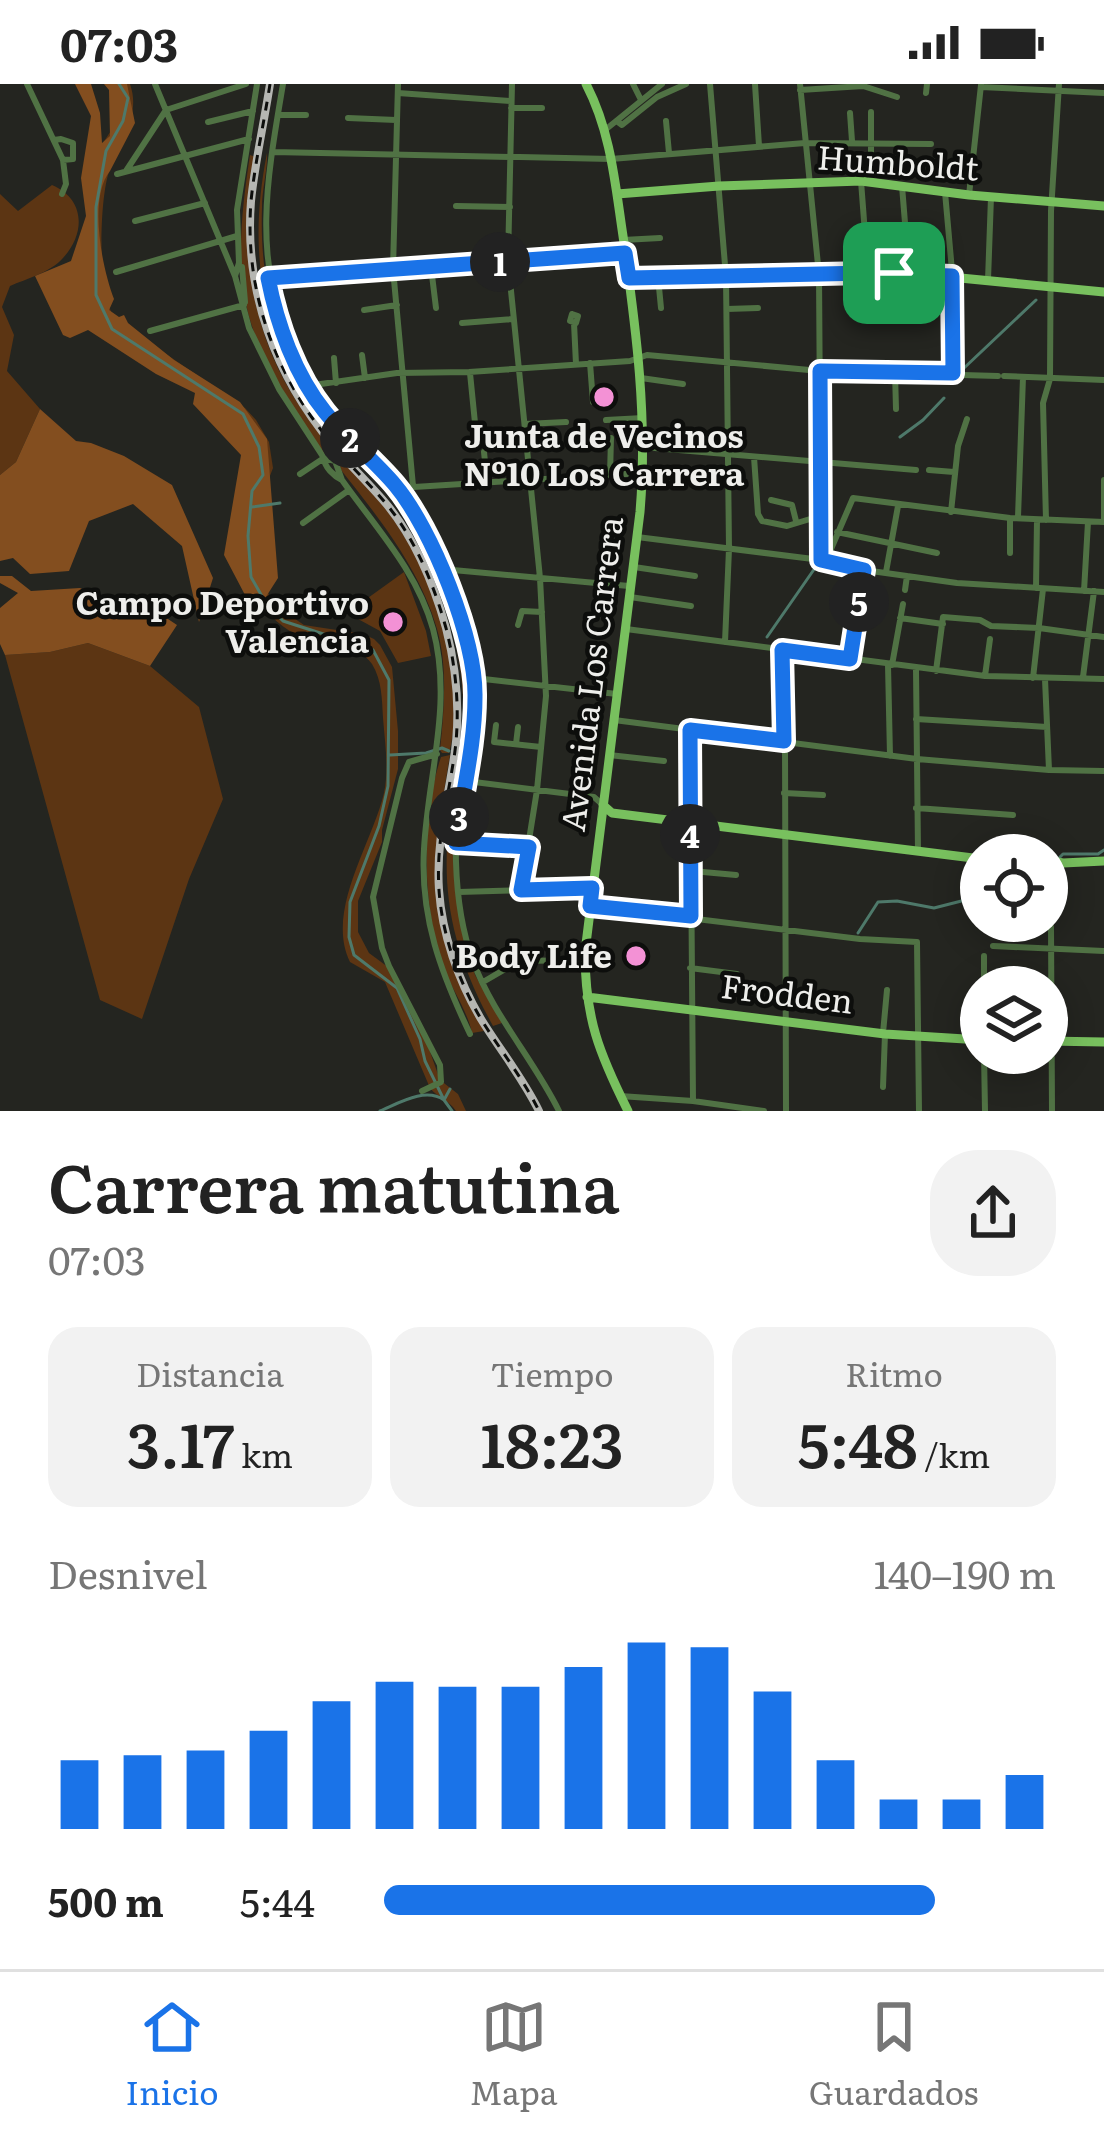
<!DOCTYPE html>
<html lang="es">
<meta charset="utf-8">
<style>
body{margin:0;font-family:Literata,serif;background:#f2f2f2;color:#222;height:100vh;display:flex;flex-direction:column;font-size:45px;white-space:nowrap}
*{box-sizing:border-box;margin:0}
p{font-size:39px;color:#767676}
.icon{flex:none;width:66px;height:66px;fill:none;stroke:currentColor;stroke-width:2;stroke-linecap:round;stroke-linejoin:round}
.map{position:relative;height:1027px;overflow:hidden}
.sheet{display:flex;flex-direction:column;background:#fff;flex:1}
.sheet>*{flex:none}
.controls{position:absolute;left:960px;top:750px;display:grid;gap:24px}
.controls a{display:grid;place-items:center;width:108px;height:108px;border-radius:50%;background:#fff;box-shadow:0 6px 30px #0003;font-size:60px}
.pin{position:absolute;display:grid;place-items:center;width:102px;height:102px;color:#fff;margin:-51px;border-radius:24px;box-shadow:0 6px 18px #0006}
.km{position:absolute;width:60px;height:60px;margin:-30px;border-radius:50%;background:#222;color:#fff;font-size:33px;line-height:60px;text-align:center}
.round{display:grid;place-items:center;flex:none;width:126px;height:126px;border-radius:48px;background:#f2f2f2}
.head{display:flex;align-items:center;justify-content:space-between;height:204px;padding:0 48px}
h1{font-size:66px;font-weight:600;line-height:90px}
.metrics{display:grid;grid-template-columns:repeat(3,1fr);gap:18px;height:204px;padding:12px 48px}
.metrics div{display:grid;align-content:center;border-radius:30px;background:#f2f2f2;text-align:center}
.metrics b{font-size:60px;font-weight:600}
.metrics small{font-size:33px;font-weight:400}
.metrics p{font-size:33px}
.chart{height:336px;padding:24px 48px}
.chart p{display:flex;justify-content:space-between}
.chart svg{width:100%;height:216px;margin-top:12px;stroke:#1a73e8;stroke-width:6}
ul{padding:0 48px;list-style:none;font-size:39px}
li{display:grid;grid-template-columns:192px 144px 1fr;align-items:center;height:90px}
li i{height:30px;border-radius:15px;background:#1a73e8}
.status{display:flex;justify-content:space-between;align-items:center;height:84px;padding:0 60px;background:#fff;direction:ltr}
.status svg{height:33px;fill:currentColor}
.tab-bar{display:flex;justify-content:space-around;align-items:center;height:168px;border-top:3px solid #e0e0e0;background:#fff;font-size:33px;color:#767676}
.tab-bar a{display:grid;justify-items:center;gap:6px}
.tab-bar .selected{color:#1a73e8}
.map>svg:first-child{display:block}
</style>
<div class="status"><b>07:03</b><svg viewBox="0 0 49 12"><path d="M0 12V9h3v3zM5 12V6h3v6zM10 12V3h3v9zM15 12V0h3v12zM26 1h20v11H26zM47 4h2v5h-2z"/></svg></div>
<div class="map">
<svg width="1104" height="1027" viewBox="0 0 1104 1027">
<rect width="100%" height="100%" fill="#242520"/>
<!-- green -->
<path fill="#5c3513" d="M115,0H130C142,34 117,59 108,91C100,119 98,198 110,225C113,233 116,235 122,240L245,324L256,336L269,358L273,384L263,410L261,489L270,514L282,526L304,541L363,550L374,555L380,561L392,583L398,647V685L382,746V758L358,817V848L369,869L392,886L417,931L440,996L458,1010L466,1027H456C449,1016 438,1014 430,1004L385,898L350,878C325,827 372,760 384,709C389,685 385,659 383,634C382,616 382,596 372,580C357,558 327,562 304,554C282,545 269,532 256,513L248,346L96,230L89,201L101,62L120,33Z
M267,69C268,84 262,105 262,124C259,213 283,293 348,356L347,365C267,276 244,185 267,69Z
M250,71L256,73C241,165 248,248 303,327C314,342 327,357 338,372L324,370C298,329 265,286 251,239C234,186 242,124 250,71Z
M52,101C85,115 86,149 63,174C51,188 26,195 10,202L2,223L14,251L7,287L40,325L16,378L0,391V110L18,127Z
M356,363C410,415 437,470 458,541C463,559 470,577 472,596C474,621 471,646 469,671L461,669C472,599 448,497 409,438C393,412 370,390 349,367Z
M342,374C404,437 443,505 452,595C454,619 456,645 449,669H442L440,666C444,627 448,583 437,545C420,485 379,434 341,386L339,380Z
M404,488L426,547L431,572L398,579L380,547L347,529Z
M88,559L150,582L199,623L223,715L189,795L142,935L100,916L5,571L50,568Z
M450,671C430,789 427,838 484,947L472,949C467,925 450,903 442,879C422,821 421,732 441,673Z
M460,675L468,677L454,763L463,851L475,891L502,939L493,942C441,847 437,779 460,675Z"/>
<!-- forest -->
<path fill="#834e1f" d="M75,0H91L100,29L102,59L110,52L109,6L104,0H127L135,39L110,87C88,114 102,184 114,215L109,226L119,233L124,231L128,239L174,276L240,318L267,355L278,494L255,530L224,471L241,371L193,320L195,309L156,290L88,246L70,254L63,251L35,192L71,177L86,132L81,94L91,32Z
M40,325L76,357L91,359L124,372L172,401L213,494L199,538L182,462L133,420L89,437L69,487L30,490L13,474L0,477V391L16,378Z
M0,492H12L31,507L80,504L132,528L159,529L177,541L150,582L88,559L50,568L5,571L0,560V524L18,509L0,499Z"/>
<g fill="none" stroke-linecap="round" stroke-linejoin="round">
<!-- stream -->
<path stroke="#4e796a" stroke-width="3" d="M119,0L128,14L123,37L106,67L96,123V211L112,245L243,330L259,363L263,391L252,407L248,452L251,493L267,521L283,537L373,566L389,596L388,702L379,742L350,818L349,853L354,871L397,904L420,955L425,977L444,1016L452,1027
M963,285L1036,216
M900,353L923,336L944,314
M252,423L280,419
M767,553L815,484
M390,671L426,669L442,664L449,667
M461,671L464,672
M1060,773L1063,770H1098L1104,766
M1047,788H1050
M858,849L878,818L897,817L934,824L981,812
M380,1027C399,1019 425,1003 444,1016L450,1005"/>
<!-- minor-tunnel -->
<path stroke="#42433e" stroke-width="6" stroke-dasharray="6 3" stroke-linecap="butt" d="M338,375L347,367"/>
<!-- minor -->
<path stroke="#507244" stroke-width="6" d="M27,0L63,76L73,75
M155,0L235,192L249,244L279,305L324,374C324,383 334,392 342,396C376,444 417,487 433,545C453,620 428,690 424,765C420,834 441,889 470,950
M283,0C267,95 253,167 288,260C295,277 301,295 311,310C335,346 371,370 398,404C431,447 449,502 464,553C468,567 474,583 475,597C480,659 454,718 456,778C457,811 462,847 473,877C493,931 534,976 559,1027
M398,0L393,185L413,402
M512,0L508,177L540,494L546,612L537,706L521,806
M633,0L641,16
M710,0L726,193L729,465L725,558
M755,0L759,62
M800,0L819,191L821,476
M981,3L1104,9
M800,6L863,2L897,13
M398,9L511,17
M926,9L927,0
M511,24H542
M166,26L246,0
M850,29L852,57
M278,31H306
M348,34L396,36
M666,37L669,69
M208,38L253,27
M618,38L622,41L657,13L686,0
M605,46L662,0
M54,56L61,55L73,59V75
M273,68L611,75L805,59L931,60
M126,87L166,26
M117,90L249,55
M861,97L868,189
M871,98V28
M902,102L909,188
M945,108L952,187L953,289
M62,110L66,100L63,76
M969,111L981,1
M456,122L510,123
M135,137L205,119
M623,156L660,154
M242,183L245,218
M431,183L436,224
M116,188L237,152
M235,192L239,179L237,126L257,0
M658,193L661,224
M269,194L624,169
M988,196L991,113
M867,218H918
M893,218L894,189
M727,225L758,224
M364,226L397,221
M572,230L578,232L576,239L570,237Z
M462,239L512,235
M574,239L576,280
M150,247L244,221
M362,271L365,294
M334,274L336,299
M590,279L593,318
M895,288L896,325
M470,289L475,339
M1004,292L1104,296
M641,294L683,300
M307,302L397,289L469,288L630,277L647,271L820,287L998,292
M606,336L643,334
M525,340L566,338
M643,363L916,386
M484,368L487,397
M754,373L758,430L762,437L787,442L820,432
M324,374L335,377L342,396
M929,386L954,388
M300,390L324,374
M610,391L611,354
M398,404L642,389
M771,416L792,421L796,437
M951,428L958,362L967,335
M1018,433L1023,293
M1010,434V469
M1046,436L1043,319L1050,295L1051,127L1059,0
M1104,438V396
M303,439L349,406
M837,448L937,469
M637,453L821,476L864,486L957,499L1104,508
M824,474L828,472L853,414L1010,434L1104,438
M634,483L695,492
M442,485L629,502
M886,488L898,422
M1036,504L1037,436
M905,506L907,492
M1084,507L1088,438
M630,513L691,522
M858,526L879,530
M900,534L943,540
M518,541L522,527L542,528
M626,545L985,592L1104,595
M781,566L785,657L786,1027
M849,575L864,486
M888,581L890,672
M892,581L903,520
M916,585L918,767
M936,587L943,533L980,536L991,542L1039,544L1104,553
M985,592L990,555
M1083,593L1094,507
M475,594L617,610
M1033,594L1043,505
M1045,595L1049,686
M916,635L1047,643
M614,636L917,675L1049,686L1104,687
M496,641L494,658L541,663
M690,646L693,1017
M516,660L518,643
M609,671L664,677
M466,697L594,713L603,721
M784,709L823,711
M916,724L1013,731
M456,759L529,763
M692,787L736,791
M459,808L592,804
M590,822L860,855L917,858L919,1027
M1051,843L1052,1027
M993,862L1104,867
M984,872V903
M690,884L737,890
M483,898L519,877L585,876
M883,949L887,906
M984,969L985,1027
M883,1003L885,950
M422,1007L441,998L440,981L389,882L382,864L373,813L402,694L409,678L437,670
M620,1012L693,1017L764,1027"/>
<!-- major -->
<path stroke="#78c05e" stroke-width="9" d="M586,0C611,48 615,99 623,152C636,244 648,334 640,428L585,868C585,934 599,969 628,1027
M617,110L719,102L861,97L969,111L1104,122
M629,194L909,189L1104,208
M603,721L612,729L981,775
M1047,776L1063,779L1104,777
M587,913L885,950L981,956
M1047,957L1104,958"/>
<defs>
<path id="rail" d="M270,0C264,39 255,78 251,117C244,207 275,292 333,361C350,382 370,400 388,422C416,457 434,501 446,544C457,587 461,635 453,680C446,723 436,761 439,806C442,850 458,896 481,935C500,966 523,994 539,1027"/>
</defs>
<!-- rail casing -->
<use href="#rail" stroke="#b5b6b2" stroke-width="8"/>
<!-- rail -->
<use href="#rail" stroke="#0d0e0c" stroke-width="3" stroke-dasharray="9" stroke-linecap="butt"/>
</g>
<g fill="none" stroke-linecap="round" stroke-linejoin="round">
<defs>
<path id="route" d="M625,169L629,194L868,189L952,192L953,289L820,287L821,476L864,486L850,575L782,566L784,657L690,646L691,832L590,822L592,804L521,806L529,763L456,759C462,710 475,662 475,613C476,555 432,445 395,401C373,375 346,354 325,328C295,291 277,240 268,194Z"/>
</defs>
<!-- route casing -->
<use href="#route" stroke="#fff" stroke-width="24"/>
<!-- route -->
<use href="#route" stroke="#1a73e8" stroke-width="15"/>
</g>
<!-- markers -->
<g fill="#f391d5" stroke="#0d0e0c" stroke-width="4.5">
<circle cx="604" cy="313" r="12"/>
<circle cx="393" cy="538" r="12"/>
<circle cx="636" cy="872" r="12"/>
</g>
<g text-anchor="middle" stroke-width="9" stroke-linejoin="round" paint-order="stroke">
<!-- street labels -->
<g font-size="33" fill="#eeeeeb" stroke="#0d0e0c">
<text transform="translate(898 79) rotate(4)" y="12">Humboldt</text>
<text transform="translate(592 590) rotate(-83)" y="12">Avenida Los Carrera</text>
<text transform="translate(787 910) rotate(7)" y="12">Frodden</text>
</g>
<!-- poi labels -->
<g font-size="33" font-weight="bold" fill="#eeeeeb" stroke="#0d0e0c" text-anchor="end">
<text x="604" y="364" text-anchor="middle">Junta de Vecinos<tspan x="604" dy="38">Nº10 Los Carrera</tspan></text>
<text x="369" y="531">Campo Deportivo<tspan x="369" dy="38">Valencia</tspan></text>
<text x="612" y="884">Body Life</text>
</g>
</g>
</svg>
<div class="controls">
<a><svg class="icon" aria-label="locate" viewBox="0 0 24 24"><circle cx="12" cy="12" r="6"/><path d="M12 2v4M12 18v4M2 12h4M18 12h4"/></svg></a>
<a><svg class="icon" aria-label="layers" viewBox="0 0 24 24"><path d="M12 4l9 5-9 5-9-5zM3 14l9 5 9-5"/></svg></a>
</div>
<div class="pin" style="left:894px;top:189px;background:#1e9e55"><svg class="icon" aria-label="arrive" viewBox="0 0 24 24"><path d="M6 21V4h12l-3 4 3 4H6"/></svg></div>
<b class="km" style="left:500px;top:178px">1</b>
<b class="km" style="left:350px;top:354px">2</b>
<b class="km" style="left:459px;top:733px">3</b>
<b class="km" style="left:690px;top:750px">4</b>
<b class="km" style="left:859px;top:518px">5</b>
</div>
<section class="sheet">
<div class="head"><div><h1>Carrera matutina</h1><p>07:03</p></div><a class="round"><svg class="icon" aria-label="share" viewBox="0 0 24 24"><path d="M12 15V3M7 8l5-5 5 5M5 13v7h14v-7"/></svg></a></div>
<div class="metrics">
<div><p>Distancia</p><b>3.17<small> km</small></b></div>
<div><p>Tiempo</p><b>18:23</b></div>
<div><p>Ritmo</p><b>5:48<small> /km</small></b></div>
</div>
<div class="chart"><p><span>Desnivel</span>140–190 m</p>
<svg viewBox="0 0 160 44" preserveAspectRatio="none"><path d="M5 44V30M15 44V29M25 44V28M35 44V24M45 44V18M55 44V14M65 44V15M75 44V15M85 44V11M95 44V6M105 44V7M115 44V16M125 44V30M135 44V38M145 44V38M155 44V33"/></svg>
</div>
<ul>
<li><b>500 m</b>5:44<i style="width:82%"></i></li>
</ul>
</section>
<nav class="tab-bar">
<a class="selected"><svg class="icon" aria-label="home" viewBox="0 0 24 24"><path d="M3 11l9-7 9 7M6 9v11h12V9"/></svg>Inicio</a>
<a><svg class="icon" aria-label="map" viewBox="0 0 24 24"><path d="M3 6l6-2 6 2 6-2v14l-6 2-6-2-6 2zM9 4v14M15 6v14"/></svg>Mapa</a>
<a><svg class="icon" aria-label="saved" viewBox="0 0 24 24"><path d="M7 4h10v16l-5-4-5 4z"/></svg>Guardados</a>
</nav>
